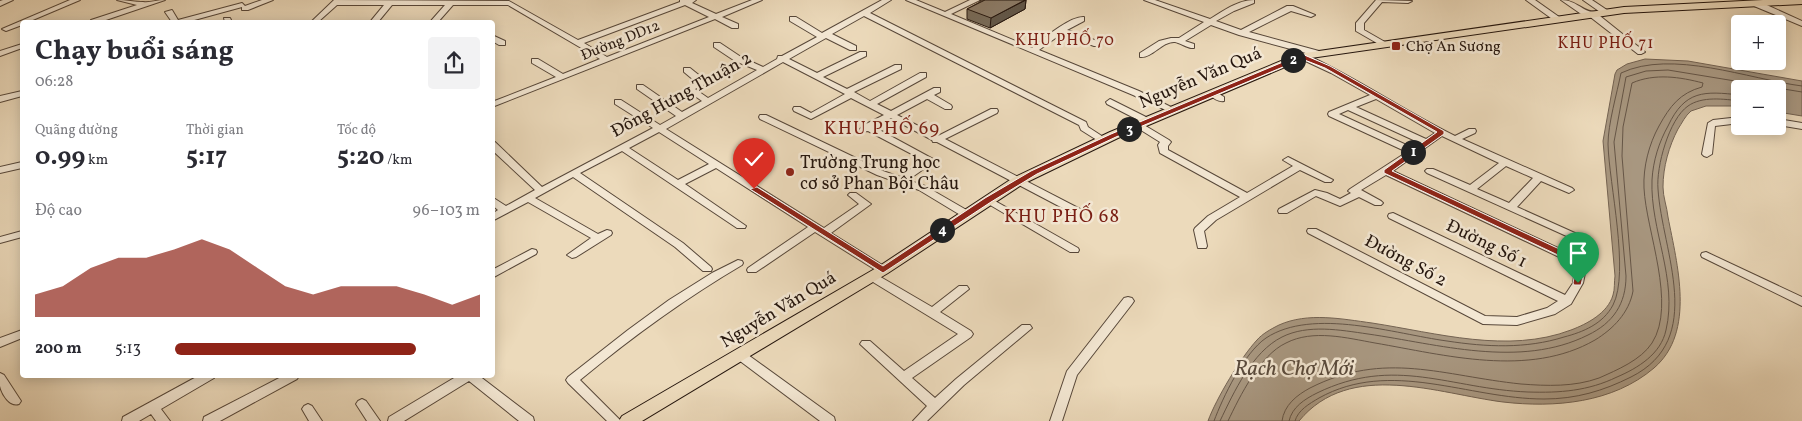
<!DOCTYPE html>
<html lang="vi">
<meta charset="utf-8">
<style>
body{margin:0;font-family:Vollkorn,serif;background:#f2f2f3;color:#2b2b33;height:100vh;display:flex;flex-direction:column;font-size:19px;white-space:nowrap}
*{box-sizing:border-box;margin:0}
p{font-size:16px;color:#7c7c81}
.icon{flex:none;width:28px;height:28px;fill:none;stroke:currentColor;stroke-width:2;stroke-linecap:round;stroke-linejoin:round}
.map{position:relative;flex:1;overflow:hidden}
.details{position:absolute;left:20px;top:20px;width:475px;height:358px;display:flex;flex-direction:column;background:#fff;border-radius:5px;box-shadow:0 2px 12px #0003}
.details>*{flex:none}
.buttons{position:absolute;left:1731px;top:15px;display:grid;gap:10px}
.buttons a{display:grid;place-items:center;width:55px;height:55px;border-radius:5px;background:#fff;box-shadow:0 2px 12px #0003;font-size:25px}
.pin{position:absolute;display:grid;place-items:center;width:42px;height:42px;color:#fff;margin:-51px -21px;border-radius:50% 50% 50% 0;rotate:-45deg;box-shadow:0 0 5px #0007}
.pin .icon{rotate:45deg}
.km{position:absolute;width:25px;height:25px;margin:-12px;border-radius:50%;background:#222;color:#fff;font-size:14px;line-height:25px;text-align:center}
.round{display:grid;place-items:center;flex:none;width:52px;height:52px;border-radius:5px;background:#f2f2f3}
.summary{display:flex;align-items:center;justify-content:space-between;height:85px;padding:0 15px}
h1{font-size:28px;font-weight:700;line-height:38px}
.metrics{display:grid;grid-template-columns:repeat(3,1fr);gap:8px;height:85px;padding:5px 15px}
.metrics div{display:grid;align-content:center}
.metrics b{font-size:25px;font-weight:700}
.metrics small{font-size:14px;font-weight:400}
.metrics p{font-size:14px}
.chart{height:140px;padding:10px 15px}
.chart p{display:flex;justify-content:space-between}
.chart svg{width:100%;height:90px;margin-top:5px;fill:#8f2418;opacity:.7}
ul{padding:0 15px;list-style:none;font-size:16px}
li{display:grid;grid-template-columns:80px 60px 1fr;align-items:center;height:38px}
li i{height:12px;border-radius:6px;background:#8f2418}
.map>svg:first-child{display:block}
</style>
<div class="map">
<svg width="1802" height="421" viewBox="0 0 1802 421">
<rect width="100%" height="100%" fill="#ecdabb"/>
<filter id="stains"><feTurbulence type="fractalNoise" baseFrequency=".004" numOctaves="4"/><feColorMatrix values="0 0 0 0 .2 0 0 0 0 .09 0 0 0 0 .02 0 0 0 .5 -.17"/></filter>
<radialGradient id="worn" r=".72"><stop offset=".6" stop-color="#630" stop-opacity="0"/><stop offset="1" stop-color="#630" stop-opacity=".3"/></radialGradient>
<!-- water -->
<path fill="#a89780" stroke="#746352" d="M1645,59L1688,61L1802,81V116L1778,112V89H1740V106H1706L1691,111C1685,116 1682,123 1678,129C1669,146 1663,167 1663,187C1663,197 1667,207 1668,217C1677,264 1696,332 1654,368C1613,403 1555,408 1503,402C1439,394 1350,359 1299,421H1208C1216,399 1241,357 1257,340C1262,334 1271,329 1279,325C1308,312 1342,319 1372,323C1437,333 1508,354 1571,330C1587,324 1608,313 1613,295C1615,289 1614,282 1615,276L1603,141L1615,74L1617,70L1627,64Z"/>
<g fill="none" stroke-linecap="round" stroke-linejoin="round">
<!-- shore -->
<path stroke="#665647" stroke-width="1" d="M1214,421C1223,397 1244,353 1266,338C1313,307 1395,334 1447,341C1486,347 1526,349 1564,337C1583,332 1603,324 1613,305C1630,272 1609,184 1608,144C1608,124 1617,93 1621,73C1672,49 1748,79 1802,86
M1220,421C1234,392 1252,352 1282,337C1308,324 1340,330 1368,334C1438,344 1520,369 1588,335C1613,323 1626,304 1626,276L1614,142L1626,77L1646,71L1668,70L1802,92
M1228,421C1240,396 1260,355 1286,343C1313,329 1347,338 1375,343C1445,355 1529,378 1595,340C1613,329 1629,313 1633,291L1622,156L1623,127L1632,83C1655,73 1680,77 1703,83L1702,87C1680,93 1670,106 1659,126C1649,144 1643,167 1644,188C1646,231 1677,304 1652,343C1641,360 1617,370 1599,378C1574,387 1547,386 1521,384C1443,376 1385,350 1310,388C1297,395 1284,405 1282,421
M1289,421C1292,407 1305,399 1317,393C1395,355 1450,389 1528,392C1560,393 1588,391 1617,377C1638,368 1661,354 1666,330C1678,279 1650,230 1652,180C1653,161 1659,142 1668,126C1685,90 1704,91 1740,95
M1295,421C1298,410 1309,404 1319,398C1391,358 1468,399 1544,399C1576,399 1603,391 1631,377C1707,339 1662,252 1658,189C1656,167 1669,119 1688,106C1702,96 1724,99 1740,101"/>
<defs>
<path id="minor" d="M3,0H13L0,6V1Z
M70,0H80L28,22H22V25L6,31L2,29Z
M117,0C126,0 135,2 143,2C150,3 157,0 165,0L100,22H91V20L137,5Z
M262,0H273L248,10H242V7L187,22H172L165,12L172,10L178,20L242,3L245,6Z
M334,0L509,1L578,40L680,2V0H696L692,3L716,14L752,0H762L722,17L738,24V28H732L715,19L492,107V102L556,77L532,63V59H538L563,74L600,59L508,5H453L438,22H430L445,5H392L378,22H370L384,5H337L318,22H311ZM685,5L709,17L607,57L584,43Z
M882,0H891L870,13L1086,122L1088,127L1108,140L1103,143L1100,142L1081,130L1079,125L864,16L832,34L856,46V50H850L826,38L789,59L817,73L860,52H866V56L823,77L847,89L895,65H901V69L854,92L870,101L920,73H926V77L877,104L891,111L934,88H940V92L934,95L951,105L952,107L951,109H945L927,99L897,115L938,136L991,109H997L998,111L997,113L945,139L1082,210L1083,212L1082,214H1074L937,142H933L932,140L891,118L874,127L933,159L928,166L908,180L925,186L970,212L971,214L970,216H962L919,190L877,175L760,119L759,117L760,115H766L883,171L900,177L923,160L868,131L860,132L859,130L864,125L884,115L851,98L811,119L794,111L793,109L794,107H800L811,113L845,94L783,62L666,129L824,228L859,204L848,195L850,193H856L871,204L831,233L887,268L888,270L887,272H879L815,232L756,272H748L747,270L748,268L808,227L716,168L685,184L746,226L745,228H737L622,151L580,173L683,243L711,267L712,269L711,271H703L675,247L573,177L535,198L598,234L607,230L611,231L612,233L611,235L576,257L572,258L567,255L591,238L528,202L492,221V214L498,210L492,205V197L506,206L535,190L492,150V141L495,142L542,187L653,128L615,104V100H621L660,125L676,116L637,89V85H643L682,112L702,101L685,89L696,82L684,72V68H690L705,80V84L695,89L708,98L757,70L735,61L714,47V43H720L741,57L763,67L777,59L778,56H782L817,37L790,21V17H796L822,33ZM659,132L709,164L678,180L629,148Z
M906,0H916L945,12L970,0H980L951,14L1032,48C1043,39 1070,16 1084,17V21L1067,30L1100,42V46H1094L1061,34L1039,50L1139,91L1177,110L1173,113L1170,112L1133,95Z
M1144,0H1155L1210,19C1223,11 1238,0 1254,0V3L1234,11L1216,21L1241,30L1287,6H1293L1315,15L1311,17L1291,11L1249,32L1319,51L1320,53L1316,55H1313L1239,35L1211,25L1185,41L1194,44V48H1191C1186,47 1180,43 1175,42C1162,41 1153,58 1140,57V53L1159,41L1171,38H1179L1204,22Z
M1376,0L1412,1L1408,3L1382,2L1364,23V30L1385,42L1386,44L1382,46L1356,31V23Z
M1526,0H1535L1562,19L1558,21H1555Z
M1561,0C1577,0 1582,12 1595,12L1645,52L1641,54H1638L1589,16H1584Z
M1583,0H1592L1610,12L1603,14Z
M1754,2H1760L1802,21V26L1754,6Z
M224,18H230L232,22H225Z
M492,35L505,41V45H499L492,41Z
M22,44V48L0,56V51Z
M1299,54H1305C1357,78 1404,111 1455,136L1469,129H1475L1476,131L1475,133L1462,139L1572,188L1574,190L1569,193L1541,181L1517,207L1586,238L1587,240L1582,243L1427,173L1425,171L1427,169H1433L1470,185L1499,163L1442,136L1393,171L1586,261L1587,263L1583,283L1571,304L1555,314L1517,325L1483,324L1308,233L1307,231L1308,229H1316L1485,316L1517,317L1547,308L1558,301L1389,218L1388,216L1389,214L1393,213L1565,295L1573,283L1576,265L1386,175L1361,190L1381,201L1383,203L1381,205H1375L1359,197L1340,206L1316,196L1287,213H1279L1278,211L1279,209L1315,190L1327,193L1340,199L1351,193L1348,191L1350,189L1407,152L1329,116L1328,114L1329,112L1370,95L1331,73L1299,58ZM1376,99L1435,133L1426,139L1356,107ZM1348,110L1420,143L1413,148L1339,114ZM1506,166L1533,178L1509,203L1477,189Z
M1213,90L1224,97V101C1218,102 1212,98 1209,93Z
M22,91V96L0,102V96Z
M1110,99L1150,119L1151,121L1147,124L1144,123L1107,104L1106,102Z
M1740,117V123L1715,126L1712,154L1707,157L1704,156L1702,154L1708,123L1713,120Z
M1778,119L1802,123V129L1778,125Z
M1139,122L1169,140L1171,142L1168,146V150L1247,193L1293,166L1283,160L1288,157L1333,180L1331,182H1325L1300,170L1216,220L1204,231L1207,246L1206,248H1198L1194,230L1195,228L1208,216L1240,197L1160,153L1158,145L1160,142L1136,127L1135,125Z
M22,162V168L0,173V167Z
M988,197L1078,248L1079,250L1078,252H1070L985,202L983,200L985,198Z
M22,231V237L0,243V237Z
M532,249L536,250L537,252L536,254L492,278V270Z
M1706,252L1802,297V306L1702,257L1701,255L1702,253Z
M738,260L742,261L743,263L742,265C684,299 631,338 580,380L621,421H607L568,383L566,380L568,377L628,330L669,300L712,273Z
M872,272L932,307L959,286H967L969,289L940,312L971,331L973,334L971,337L912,378L935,398L956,379L1022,325H1030L1032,328L964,385L927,421H913L927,406L860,344L862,341H870L904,371L958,334L868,279L867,276Z
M1128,297L1132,298L1134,301L1132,304L1077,375L1062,421H1050L1067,371L1124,298Z
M22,330V338L0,347V338Z
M740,351L744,352L834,417L835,421H820L736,358L734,355L736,352Z
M0,373L4,375L19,398L21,401L19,404C10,407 2,395 0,386C0,383 0,377 0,373Z
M200,375H216L214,378L161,409L170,421H156L151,414L139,421H122L123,417Z
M285,375L299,376L297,379L220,421H203L204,417Z
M459,375H478L533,417L534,421H519L469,381L404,421H388L389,417Z
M362,399L366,401L380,421H367L356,404L358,401Z
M308,404L312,406L322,421H309L302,409L304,406Z"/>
<path id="major" d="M1763,0H1802V4L1624,13L1304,59L1118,138L1023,184L888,273L642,421H619L622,416L878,267L1013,178L1110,132L1298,54L1624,7Z"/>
</defs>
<!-- minor casing -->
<use href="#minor" stroke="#574739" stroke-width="2"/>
<!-- major casing -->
<use href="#major" stroke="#25160e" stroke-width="2"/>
<!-- minor -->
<use href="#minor" fill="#f3e7d3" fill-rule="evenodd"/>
<!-- major -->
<use href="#major" fill="#ecdabb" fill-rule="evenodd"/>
</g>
<!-- wall -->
<path fill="#786b59" stroke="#25160e" d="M980,0H1026L1025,9L990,28L967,19V9L980,2Z"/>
<!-- shaded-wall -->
<path fill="#625749" stroke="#25160e" d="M1026,0L1025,9L990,28L991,18Z"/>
<!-- building -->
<path fill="#8c7c68" stroke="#25160e" d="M985,0H1025L991,18L967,9Z"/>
<!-- route -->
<path fill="#8f2418" stroke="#fff" d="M1302,54L1330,66L1444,131V134L1392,171L1585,261L1586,263L1581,285H1574L1573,283L1577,264L1384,173V170L1437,132L1325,68L1302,59L1116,137L1037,174L991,202L883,273L750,189L757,187L883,266L985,198L1031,171L1111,134Z"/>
<!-- markers -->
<g fill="#8f2418" stroke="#f3e7d3" stroke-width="2">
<rect x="1391" y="41" width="10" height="10" rx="2.5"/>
<circle cx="790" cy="172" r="5"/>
</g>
<g text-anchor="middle" stroke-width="5" stroke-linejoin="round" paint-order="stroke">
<!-- far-street labels -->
<g font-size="15" fill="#25160e" stroke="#f3e7d3">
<text transform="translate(620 40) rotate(-22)" y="5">Đường DD12</text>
</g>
<!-- far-poi labels -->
<g font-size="15" fill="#25160e" stroke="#f3e7d3" text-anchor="start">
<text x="1406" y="51">Chợ An Sương</text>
</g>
<!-- far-neighbourhood labels -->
<g font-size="16" letter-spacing="1" fill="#7a1f14" stroke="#f3e7d3">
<text x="1065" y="45">KHU PHỐ 70</text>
<text x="1606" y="48">KHU PHỐ 71</text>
</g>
<!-- street labels -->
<g font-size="18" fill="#25160e" stroke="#f3e7d3">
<text transform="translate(1200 77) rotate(-23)" y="6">Nguyễn Văn Quá</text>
<text transform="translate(681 94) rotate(-29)" y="6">Đông Hưng Thuận 2</text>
<text transform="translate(1487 243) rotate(26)" y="6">Đường Số 1</text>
<text transform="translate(1406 260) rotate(28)" y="6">Đường Số 2</text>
<text transform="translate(778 309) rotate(-31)" y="6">Nguyễn Văn Quá</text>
</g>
<!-- poi labels -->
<g font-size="18" fill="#25160e" stroke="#f3e7d3" text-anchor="start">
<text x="800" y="168">Trường Trung học<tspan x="800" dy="21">cơ sở Phan Bội Châu</tspan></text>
</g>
<!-- neighbourhood labels -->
<g font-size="19" letter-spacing="1" fill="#7a1f14" stroke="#f3e7d3">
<text x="882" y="134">KHU PHỐ 69</text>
<text x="1062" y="222">KHU PHỐ 68</text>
</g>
<!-- near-water labels -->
<g font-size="22" font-style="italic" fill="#594a3c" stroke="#f3e7d3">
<text x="1294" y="375">Rạch Chợ Mới</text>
</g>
</g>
<rect width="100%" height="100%" filter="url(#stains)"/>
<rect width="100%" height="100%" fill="url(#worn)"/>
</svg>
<div class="buttons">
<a>+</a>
<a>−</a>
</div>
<div class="pin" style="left:1578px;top:283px;background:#1e9e55"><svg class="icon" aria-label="arrive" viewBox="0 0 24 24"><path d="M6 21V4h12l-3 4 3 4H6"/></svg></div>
<div class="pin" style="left:754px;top:189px;background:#d93025"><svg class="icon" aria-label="check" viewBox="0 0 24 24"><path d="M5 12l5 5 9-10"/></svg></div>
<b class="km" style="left:1413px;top:152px">1</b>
<b class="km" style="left:1293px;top:60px">2</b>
<b class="km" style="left:1129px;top:129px">3</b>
<b class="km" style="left:942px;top:230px">4</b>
<section class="details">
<div class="summary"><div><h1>Chạy buổi sáng</h1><p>06:28</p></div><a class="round"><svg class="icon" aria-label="share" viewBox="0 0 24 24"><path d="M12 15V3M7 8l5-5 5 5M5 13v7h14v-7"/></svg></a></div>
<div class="metrics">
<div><p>Quãng đường</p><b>0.99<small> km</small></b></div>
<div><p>Thời gian</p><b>5:17</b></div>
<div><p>Tốc độ</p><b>5:20<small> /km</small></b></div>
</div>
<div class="chart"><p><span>Độ cao</span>96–103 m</p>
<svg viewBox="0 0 160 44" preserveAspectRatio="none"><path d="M0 44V33L10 29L20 20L30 15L40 15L50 11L60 6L70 11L80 20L90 29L100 33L110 29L120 29L130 29L140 33L150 38L160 33V44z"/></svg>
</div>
<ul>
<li><b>200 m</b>5:13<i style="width:79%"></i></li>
</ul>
</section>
</div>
